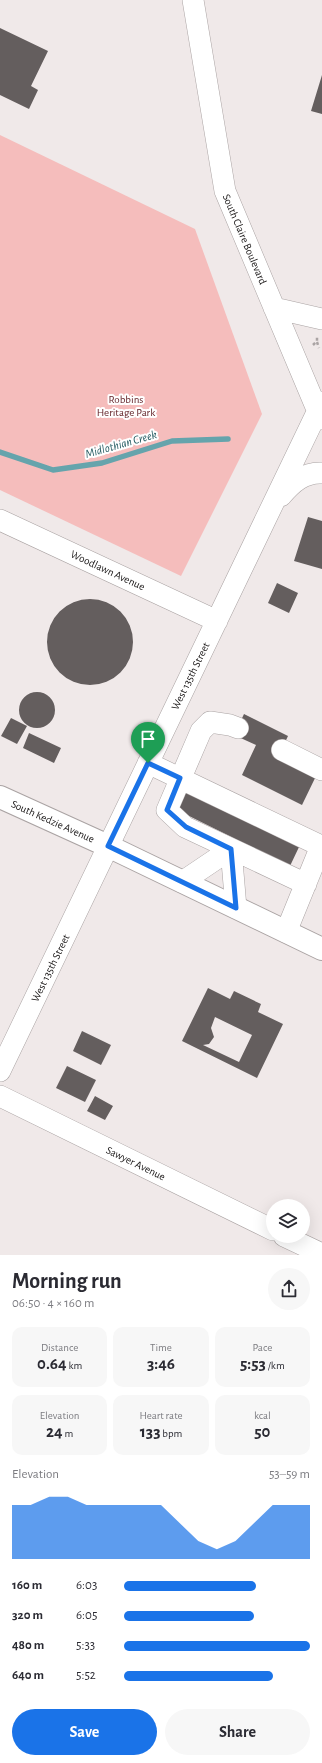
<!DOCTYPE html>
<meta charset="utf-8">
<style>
body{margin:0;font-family:"Alegreya Sans",sans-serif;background:#f7f7f7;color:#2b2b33;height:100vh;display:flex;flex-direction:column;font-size:15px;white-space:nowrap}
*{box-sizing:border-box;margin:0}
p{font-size:13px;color:#7c7c81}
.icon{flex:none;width:22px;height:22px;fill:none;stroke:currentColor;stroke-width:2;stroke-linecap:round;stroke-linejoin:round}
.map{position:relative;height:1255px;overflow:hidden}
.panel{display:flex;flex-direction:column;background:#fff;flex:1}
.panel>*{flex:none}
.buttons{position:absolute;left:266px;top:1199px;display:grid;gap:8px}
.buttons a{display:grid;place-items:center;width:44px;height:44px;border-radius:50%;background:#fff;box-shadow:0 4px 16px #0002;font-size:20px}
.pin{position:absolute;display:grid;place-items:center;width:34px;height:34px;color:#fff;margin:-41px -17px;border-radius:50% 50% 50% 0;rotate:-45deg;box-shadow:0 0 4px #0007}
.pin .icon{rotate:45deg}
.round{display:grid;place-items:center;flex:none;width:42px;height:42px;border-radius:21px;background:#f7f7f7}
.summary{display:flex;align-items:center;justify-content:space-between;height:68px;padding:0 12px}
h1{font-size:22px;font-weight:600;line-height:30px}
.stats{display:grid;grid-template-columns:repeat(3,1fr);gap:6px;height:68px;padding:4px 12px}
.stats div{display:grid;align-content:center;border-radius:10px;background:#f7f7f7;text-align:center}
.stats b{font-size:17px;font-weight:600}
.stats small{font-size:11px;font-weight:400}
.stats p{font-size:11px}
.chart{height:112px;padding:8px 12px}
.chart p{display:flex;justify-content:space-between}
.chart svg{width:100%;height:72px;margin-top:4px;fill:#1a73e8;opacity:.7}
.primary-button{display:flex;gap:8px;margin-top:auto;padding:8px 12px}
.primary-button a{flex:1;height:46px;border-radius:24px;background:#1a73e8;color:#fff;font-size:16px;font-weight:600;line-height:46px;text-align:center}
.primary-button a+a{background:#f7f7f7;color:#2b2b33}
ul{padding:0 12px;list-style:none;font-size:13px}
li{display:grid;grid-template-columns:64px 48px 1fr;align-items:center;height:30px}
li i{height:10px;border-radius:5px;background:#1a73e8}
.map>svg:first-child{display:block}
</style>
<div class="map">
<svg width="322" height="1255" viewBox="0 0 322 1255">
<rect width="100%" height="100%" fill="#f0e9e9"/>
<!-- green -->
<path fill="#f5bdbc" d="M0,135L195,229L262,414L181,576L0,490Z"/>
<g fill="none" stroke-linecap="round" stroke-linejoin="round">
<!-- stream -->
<path stroke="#65a4ac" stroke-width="5.5" d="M0,452L53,470L102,463L172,441L228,439"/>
</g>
<!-- building -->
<path fill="#645e5e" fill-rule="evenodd" d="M0,28L48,51L31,86L38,90L29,109L0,95Z
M322,75V114L311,111Z
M308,517L322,521V569L294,561Z
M277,583L298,593L289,613L268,603Z
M47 642a43 43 0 1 1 86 0a43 43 0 1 1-86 0Z
M19 710a18 18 0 1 1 36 0a18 18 0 1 1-36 0Z
M244,714L288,736L279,755L317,774L302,805L242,775L256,745L234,735Z
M11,718L27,726L17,744L1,736Z
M29,733L61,748L54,763L23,748Z
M184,791L299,847L290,866L175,809Z
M208,988L230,999L234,991L261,1004L258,1012L283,1024L257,1078L182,1041ZM215,1017L252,1035L239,1062L203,1045L209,1044L214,1037L211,1028Z
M82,1031L111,1045L101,1065L73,1051Z
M67,1066L96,1080L85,1102L56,1088Z
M95,1096L113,1106L105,1120L87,1111Z"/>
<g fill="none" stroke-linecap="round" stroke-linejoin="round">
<defs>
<path id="minor" d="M193,0L225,191L321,419
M274,308L322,319
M281,496C292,483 304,472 322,473
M0,520L217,621
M238,728L230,725L210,722L201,731L167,810L185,827L306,884
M282,750L322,770
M148,763L321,846L286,932
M182,882L231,849L236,908
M0,1071L322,402
M0,1096L273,1230
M284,1236L322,1254"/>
<path id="major" d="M0,797L108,846L322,949"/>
</defs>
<!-- minor casing -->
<use href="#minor" stroke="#aaa3a3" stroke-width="22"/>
<!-- major casing -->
<use href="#major" stroke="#aaa3a3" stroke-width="24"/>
<!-- path -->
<path stroke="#aaa4a4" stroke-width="2.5" stroke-dasharray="3 3" stroke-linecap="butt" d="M317,342L319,348
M313,345L317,341V337"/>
<!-- minor -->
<use href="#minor" stroke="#fff" stroke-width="21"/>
<!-- major -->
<use href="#major" stroke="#fff" stroke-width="22"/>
</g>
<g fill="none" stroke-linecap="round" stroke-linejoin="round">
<defs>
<path id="route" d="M148,763L180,778L167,810L186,827L231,849L236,908L108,846Z"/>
</defs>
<!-- route casing -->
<use href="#route" stroke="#fff" stroke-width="8"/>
<!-- route -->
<use href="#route" stroke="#1a73e8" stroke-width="5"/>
</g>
<g text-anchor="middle" stroke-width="4" stroke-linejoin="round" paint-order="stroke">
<!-- street labels -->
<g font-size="11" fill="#191616" stroke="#fff">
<text transform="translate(245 239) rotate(67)" y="4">South Claire Boulevard</text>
<text transform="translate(108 570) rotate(25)" y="4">Woodlawn Avenue</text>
<text transform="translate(190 676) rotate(-64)" y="4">West 135th Street</text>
<text transform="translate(53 821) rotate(24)" y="4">South Kedzie Avenue</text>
<text transform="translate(50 968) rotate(-64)" y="4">West 135th Street</text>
<text transform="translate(136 1163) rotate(26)" y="4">Sawyer Avenue</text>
</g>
<!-- park labels -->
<g font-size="11" fill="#5f1d22" stroke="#fff">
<text x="126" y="403">Robbins<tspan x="126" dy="13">Heritage Park</tspan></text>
</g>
<!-- water labels -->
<g font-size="12" font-style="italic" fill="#235a60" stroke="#fff">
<text transform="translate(121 444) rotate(-16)" y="4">Midlothian Creek</text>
</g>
</g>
</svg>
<div class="buttons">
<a><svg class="icon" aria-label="layers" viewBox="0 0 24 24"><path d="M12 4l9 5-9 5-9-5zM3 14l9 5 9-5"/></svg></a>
</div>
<div class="pin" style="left:148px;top:763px;background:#1e9e55"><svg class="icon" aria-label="arrive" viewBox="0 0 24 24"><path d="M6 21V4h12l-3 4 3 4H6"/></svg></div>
</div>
<section class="panel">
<div class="summary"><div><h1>Morning run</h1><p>06:50 · 4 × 160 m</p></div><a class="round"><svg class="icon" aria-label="share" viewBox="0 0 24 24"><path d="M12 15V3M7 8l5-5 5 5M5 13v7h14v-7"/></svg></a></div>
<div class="stats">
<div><p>Distance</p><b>0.64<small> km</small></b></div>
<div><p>Time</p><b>3:46</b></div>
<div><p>Pace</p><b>5:53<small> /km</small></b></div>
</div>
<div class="stats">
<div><p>Elevation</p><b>24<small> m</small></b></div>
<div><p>Heart rate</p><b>133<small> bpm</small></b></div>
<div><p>kcal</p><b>50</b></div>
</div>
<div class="chart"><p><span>Elevation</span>53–59 m</p>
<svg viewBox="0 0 160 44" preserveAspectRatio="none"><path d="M0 44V11L10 11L20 6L30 6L40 11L50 11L60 11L70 11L80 11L90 22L100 33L110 38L120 33L130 22L140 11L150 11L160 11V44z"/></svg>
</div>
<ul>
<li><b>160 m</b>6:03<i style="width:71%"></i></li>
<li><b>320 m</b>6:05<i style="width:70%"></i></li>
<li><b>480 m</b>5:33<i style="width:100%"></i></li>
<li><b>640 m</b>5:52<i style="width:80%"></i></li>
</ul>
<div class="primary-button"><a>Save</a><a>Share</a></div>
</section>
